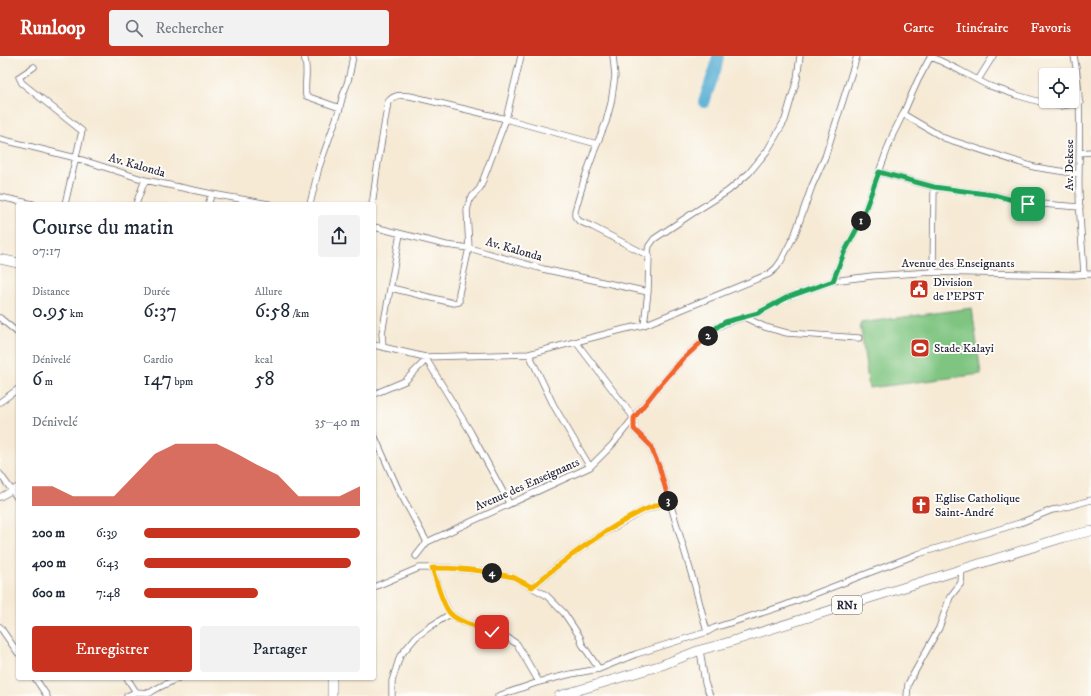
<!DOCTYPE html>
<html lang="fr">
<meta charset="utf-8">
<style>
body{margin:0;font-family:"IM FELL DW Pica",serif;background:#f2f2f3;color:#1f2937;height:100vh;display:flex;flex-direction:column;font-size:15px;white-space:nowrap}
*{box-sizing:border-box;margin:0}
p{font-size:13px;color:#747a83}
.icon{flex:none;width:22px;height:22px;fill:none;stroke:currentColor;stroke-width:2;stroke-linecap:round;stroke-linejoin:round}
.map{position:relative;flex:1;overflow:hidden}
.drawer{position:absolute;left:16px;top:146px;width:360px;height:478px;display:flex;flex-direction:column;background:#fff;border-radius:4px;box-shadow:0 1px 3px #0004}
.drawer>*{flex:none}
.tools{position:absolute;left:1039px;top:12px;display:grid;gap:8px}
.tools a{display:grid;place-items:center;width:40px;height:40px;border-radius:4px;background:#fff;box-shadow:0 1px 3px #0004;font-size:20px}
.pin{position:absolute;display:grid;place-items:center;width:34px;height:34px;color:#fff;margin:-17px;border-radius:8px;box-shadow:0 2px 6px #0006}
.km{position:absolute;width:20px;height:20px;margin:-10px;border-radius:50%;background:#222;color:#fff;font-size:11px;line-height:20px;text-align:center}
.round{display:grid;place-items:center;flex:none;width:42px;height:42px;border-radius:4px;background:#f2f2f3}
.overview{display:flex;align-items:center;justify-content:space-between;height:68px;padding:0 16px}
h1{font-size:22px;font-weight:600;line-height:30px}
.figures{display:grid;grid-template-columns:repeat(3,1fr);gap:6px;height:68px;padding:4px 16px}
.figures div{display:grid;align-content:center}
.figures b{font-size:20px;font-weight:600}
.figures small{font-size:11px;font-weight:400}
.figures p{font-size:11px}
.chart{height:112px;padding:8px 16px}
.chart p{display:flex;justify-content:space-between}
.chart svg{width:100%;height:72px;margin-top:4px;fill:#c8321e;opacity:.7}
.action{display:flex;gap:8px;margin-top:auto;padding:8px 16px}
.action a{flex:1;height:46px;border-radius:4px;background:#c8321e;color:#fff;font-size:16px;font-weight:600;line-height:46px;text-align:center}
.action a+a{background:#f2f2f3;color:#1f2937}
ul{padding:0 16px;list-style:none;font-size:13px}
li{display:grid;grid-template-columns:64px 48px 1fr;align-items:center;height:30px}
li i{height:10px;border-radius:5px;background:#c8321e}
header{display:flex;align-items:center;gap:24px;box-sizing:border-box;height:56px;padding:0 20px;background:#c8321e;color:#fff}
header strong{font-size:19px}
nav{display:flex;gap:22px;margin-inline-start:auto;font-size:14px}
.search{width:280px;height:36px;background:#f2f2f3;display:flex;align-items:center;gap:10px;box-sizing:border-box;padding:0 14px;border-radius:4px;color:#747a83;font-size:15px}
.map>svg:first-child{display:block}
</style>
<header>
<strong>Runloop</strong>
<div class="search"><svg class="icon" aria-label="search" viewBox="0 0 24 24"><circle cx="10" cy="10" r="6"/><path d="M15 15l6 6"/></svg>Rechercher</div>
<nav><a>Carte</a><a>Itinéraire</a><a>Favoris</a></nav>
</header>
<div class="map">
<svg width="1091" height="640" viewBox="0 0 1091 640">
<rect width="100%" height="100%" fill="#fdfcf7"/>
<filter id="ink" filterUnits="userSpaceOnUse"><feTurbulence type="fractalNoise" baseFrequency=".025" numOctaves="2"/><feDisplacementMap in="SourceGraphic" scale="8" xChannelSelector="R" yChannelSelector="G"/><feConvolveMatrix kernelMatrix="1 2 1 2 8 2 1 2 1" color-interpolation-filters="sRGB"/></filter>
<filter id="wash" filterUnits="userSpaceOnUse"><feTurbulence type="fractalNoise" baseFrequency=".012" numOctaves="4" result="noise"/><feDisplacementMap in="SourceGraphic" scale="16" xChannelSelector="R" yChannelSelector="G"/><feGaussianBlur stdDeviation="0.9" result="paint"/><feColorMatrix in="noise" values="0 0 0 0 0 0 0 0 0 0 0 0 0 0 0 0 0 1.4 0 .05"/><feComposite in="paint" operator="in"/></filter>
<g filter="url(#wash)">
<rect width="100%" height="100%" fill="#f6ead5"/>
<!-- green -->
<path fill="#7fc581" stroke="#50745e" d="M972,252L981,318L869,332L860,267Z"/>
<g fill="none" stroke-linecap="round" stroke-linejoin="round">
<!-- river -->
<path stroke="#56aed3" stroke-width="12" d="M704,46L716,11L718,0"/>
</g>
</g>
<g filter="url(#ink)">
<g fill="none" stroke-linecap="round" stroke-linejoin="round">
<defs>
<path id="minor" d="M304,0C309,14 304,26 306,40L309,41L340,52
M613,0L615,20L611,47L606,66L597,88L584,124L575,155V160L579,165L593,171L649,200
M930,0L959,14L987,29L1016,39L1044,47L1061,50L1080,47
M1074,0C1082,39 1079,77 1079,117C1078,150 1082,184 1084,218
M34,11L19,21L22,27L82,75L65,148
M978,24L993,0
M903,58L944,82L1034,111L1079,118
M0,83L76,102L145,124L212,138L269,148
M1079,97L1091,96
M879,116L934,131L994,139L1028,147L1080,151
M0,141L33,148
M136,148L145,124
M208,148L212,138
M310,148L319,111L340,52C341,43 344,36 347,28C350,19 351,10 353,0
M372,148L373,143L377,113L388,46C394,38 401,39 410,40L506,63L597,88
M374,171L446,189L469,192L543,213L648,236
M933,216L934,131
M833,225L844,197L861,165L893,78L903,58L918,24L931,0
M391,232L449,246L454,247L459,246V237L469,192L467,154L470,143L480,132L506,63L521,0
M744,261L765,271L787,277L859,282
M0,262L18,277
M644,269L648,236L649,200L648,195L649,190L654,183L693,157L728,135L749,117L767,95L785,64L797,23L800,0
M576,286L634,362V373L650,389L659,410L695,530L707,576
M374,289L425,301L529,298L625,273L644,269L769,218L776,212L781,205L795,178L812,130L825,101L857,0
M383,291L382,277L400,178
M529,298L554,350L590,411
M425,301L470,375L509,447
M374,338L405,325L426,304
M0,346L18,333
M374,379L398,433L427,486
M0,418L18,443
M0,441L18,431
M416,500L427,486L590,411L612,389L656,334L683,303L717,271L725,267L758,257L788,241L833,225L872,220L933,216L1075,219L1091,218
M432,512L443,544L450,558L463,566L480,572L505,580L517,588L539,626
M374,531L419,512H449L481,515L513,521L546,539L564,557L580,581L582,588L599,613
M532,531L561,507L594,483L642,455L669,445
M0,571L18,597
M700,594L705,627L710,640
M35,622L47,640
M127,622L136,636
M127,640L136,636L150,637C159,630 168,628 178,622
M392,640V625L400,600L416,581L431,570L450,558
M498,640L539,626L571,618L599,613L636,598L707,576L714,572L783,550L918,498L1020,467L1052,454L1059,453L1091,444
M907,640L908,628L939,572L950,541L961,527L962,513"/>
<path id="trunk" d="M0,203L18,207
M332,640V622
M559,640L662,609L700,594L723,588L1065,481L1091,475"/>
</defs>
<!-- minor casing -->
<use href="#minor" stroke="#6c6871" stroke-width="7"/>
<!-- trunk casing -->
<use href="#trunk" stroke="#6c6871" stroke-width="10"/>
<!-- minor -->
<use href="#minor" stroke="#fff" stroke-width="5.5"/>
<!-- trunk -->
<use href="#trunk" stroke="#fff" stroke-width="9"/>
</g>
</g>
<g fill="none" stroke-linecap="round" stroke-linejoin="round" filter="url(#ink)">
<defs>
<path id="split-1" d="M861,165L879,116L934,131L994,139L1028,148"/>
<path id="split-2" d="M708,280L717,271L725,266L758,257L788,241L833,225L844,197L861,165"/>
<path id="split-3" d="M668,445H669L659,410L650,389L634,373V362L656,334L683,303L708,280"/>
<path id="split-4" d="M492,517L513,521L532,531C566,502 602,475 642,455C650,451 660,448 668,445"/>
<path id="split-5" d="M492,576C481,572 456,566 449,556C441,545 437,526 432,512C452,512 472,513 492,517"/>
</defs>
<!-- split-1 casing -->
<use href="#split-1" stroke="#fff" stroke-width="8"/>
<!-- split-2 casing -->
<use href="#split-2" stroke="#fff" stroke-width="8"/>
<!-- split-3 casing -->
<use href="#split-3" stroke="#fff" stroke-width="8"/>
<!-- split-4 casing -->
<use href="#split-4" stroke="#fff" stroke-width="8"/>
<!-- split-5 casing -->
<use href="#split-5" stroke="#fff" stroke-width="8"/>
<!-- split-1 -->
<use href="#split-1" stroke="#22a559" stroke-width="5"/>
<!-- split-2 -->
<use href="#split-2" stroke="#22a559" stroke-width="5"/>
<!-- split-3 -->
<use href="#split-3" stroke="#f0652b" stroke-width="5"/>
<!-- split-4 -->
<use href="#split-4" stroke="#f5b400" stroke-width="5"/>
<!-- split-5 -->
<use href="#split-5" stroke="#f5b400" stroke-width="5"/>
</g>
<!-- icons -->
<defs>
<symbol id="civic-square" viewBox="-11 -11 22 22"><rect x="-9" y="-9" width="18" height="18" rx="4" fill="#c8321e" stroke="#fdfcf7"/><path d="M-.6-6.5H3V-4.5H.6V-3L4-1V1h2V6H-6V1h2V-1L-.6-3ZM-1.2 2.5V6h2.4V2.5Z" fill="#fff"/></symbol>
<symbol id="stadium-square" viewBox="-11 -11 22 22"><rect x="-9" y="-9" width="18" height="18" rx="4" fill="#c8321e" stroke="#fdfcf7"/><path d="M0-5a6.5 5 0 1 0 0 10a6.5 5 0 1 0 0-10ZM-3.5-1.8h7v3.6h-7Z" fill="#fff"/></symbol>
<symbol id="church-square" viewBox="-11 -11 22 22"><rect x="-9" y="-9" width="18" height="18" rx="4" fill="#c8321e" stroke="#fdfcf7"/><path d="M-1.2-6h2.4v3.5h3.3v2.4h-3.3V6h-2.4V-.1h-3.3v-2.4h3.3Z" fill="#fff"/></symbol>
</defs>
<g fill-rule="evenodd">
<use href="#civic-square" x="908" y="222" width="22" height="22"/>
<use href="#stadium-square" x="909" y="281" width="22" height="22"/>
<use href="#church-square" x="910" y="438" width="22" height="22"/>
</g>
<g text-anchor="middle" stroke-width="4" stroke-linejoin="round" paint-order="stroke">
<!-- shield labels -->
<rect fill="#fdfcf7" stroke="#646373" stroke-width="1" x="832" y="540" width="30" height="18" rx="3"/>
<g font-size="11" font-weight="bold" fill="#22223b">
<text x="847" y="553">RN1</text>
</g>
<!-- street labels -->
<g font-size="12" fill="#22223b" stroke="#fdfcf7">
<text transform="translate(137 109) rotate(16)" y="4">Av. Kalonda</text>
<text transform="translate(1069 109) rotate(-90)" y="4">Av. Dekese</text>
<text transform="translate(514 193) rotate(16)" y="4">Av. Kalonda</text>
<text x="958" y="211">Avenue des Enseignants</text>
<text transform="translate(527 428) rotate(-24)" y="4">Avenue des Enseignants</text>
</g>
<!-- poi labels -->
<g font-size="12" fill="#22223b" stroke="#fdfcf7" text-anchor="start">
<text x="933" y="230">Division<tspan x="933" dy="14">de l'EPST</tspan></text>
<text x="934" y="296">Stade Kalayi</text>
<text x="935" y="446">Eglise Catholique<tspan x="935" dy="14">Saint-André</tspan></text>
</g>
</g>
</svg>
<div class="tools">
<a><svg class="icon" aria-label="locate" viewBox="0 0 24 24"><circle cx="12" cy="12" r="6"/><path d="M12 2v4M12 18v4M2 12h4M18 12h4"/></svg></a>
</div>
<div class="pin" style="left:1028px;top:148px;background:#1e9e55"><svg class="icon" aria-label="arrive" viewBox="0 0 24 24"><path d="M6 21V4h12l-3 4 3 4H6"/></svg></div>
<div class="pin" style="left:492px;top:576px;background:#d93025"><svg class="icon" aria-label="check" viewBox="0 0 24 24"><path d="M5 12l5 5 9-10"/></svg></div>
<b class="km" style="left:861px;top:165px">1</b>
<b class="km" style="left:708px;top:280px">2</b>
<b class="km" style="left:668px;top:445px">3</b>
<b class="km" style="left:492px;top:517px">4</b>
<section class="drawer">
<div class="overview"><div><h1>Course du matin</h1><p>07:17</p></div><a class="round"><svg class="icon" aria-label="share" viewBox="0 0 24 24"><path d="M12 15V3M7 8l5-5 5 5M5 13v7h14v-7"/></svg></a></div>
<div class="figures">
<div><p>Distance</p><b>0.95<small> km</small></b></div>
<div><p>Durée</p><b>6:37</b></div>
<div><p>Allure</p><b>6:58<small> /km</small></b></div>
</div>
<div class="figures">
<div><p>Dénivelé</p><b>6<small> m</small></b></div>
<div><p>Cardio</p><b>147<small> bpm</small></b></div>
<div><p>kcal</p><b>58</b></div>
</div>
<div class="chart"><p><span>Dénivelé</span>35–40 m</p>
<svg viewBox="0 0 160 44" preserveAspectRatio="none"><path d="M0 44V32L10 32L20 38L30 38L40 38L50 25L60 12L70 6L80 6L90 6L100 12L110 19L120 25L130 38L140 38L150 38L160 32V44z"/></svg>
</div>
<ul>
<li><b>200 m</b>6:39<i style="width:100%"></i></li>
<li><b>400 m</b>6:43<i style="width:96%"></i></li>
<li><b>600 m</b>7:48<i style="width:53%"></i></li>
</ul>
<div class="action"><a>Enregistrer</a><a>Partager</a></div>
</section>
</div>
